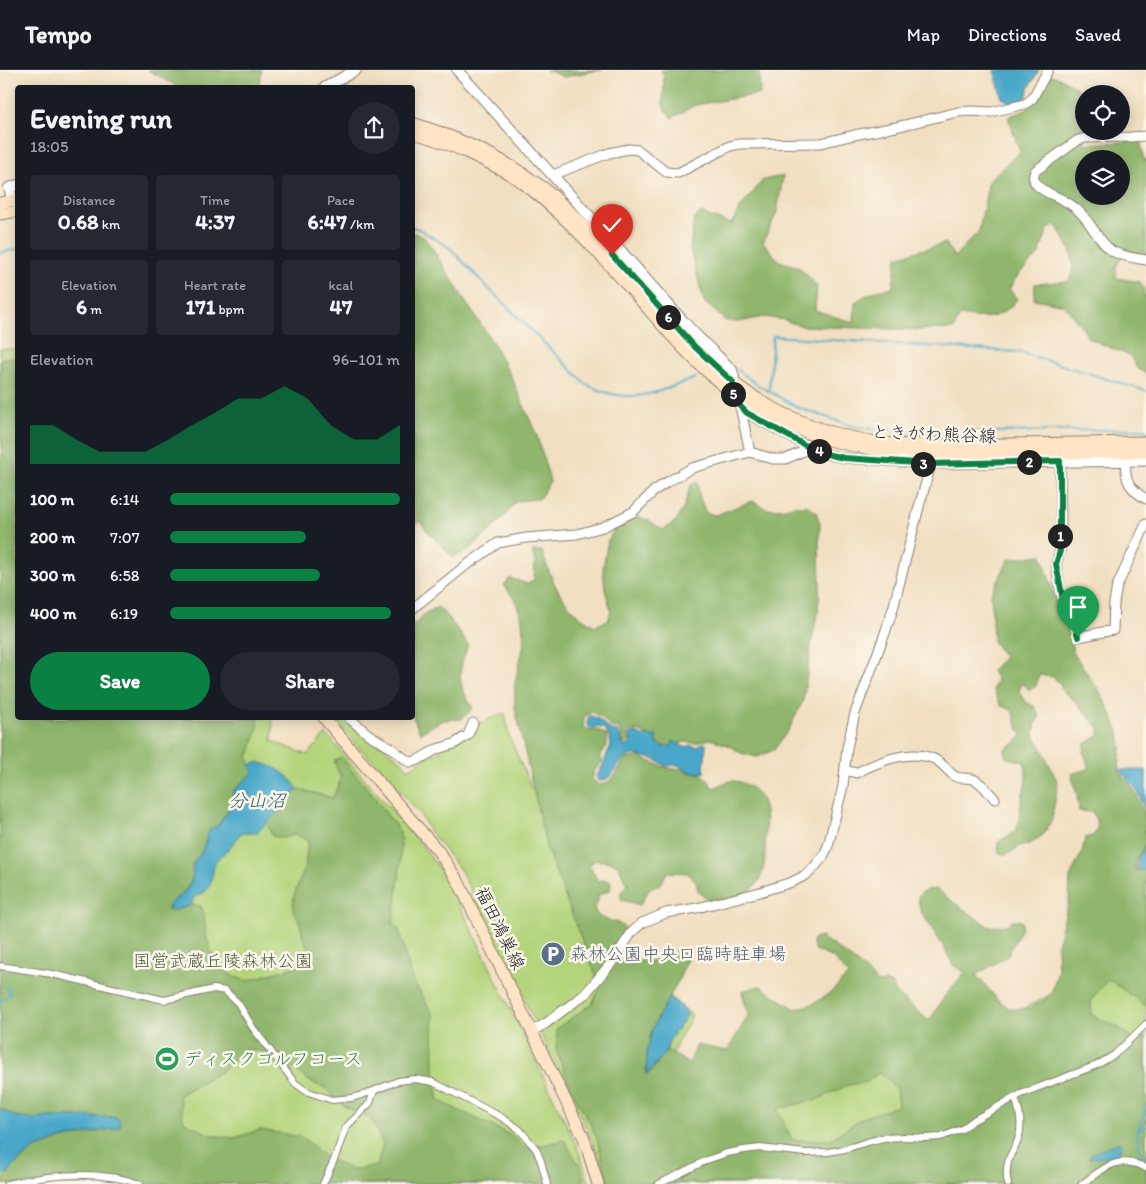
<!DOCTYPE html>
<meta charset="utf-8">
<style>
body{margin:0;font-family:Itim,"Klee One",sans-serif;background:#242831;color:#f1f3f6;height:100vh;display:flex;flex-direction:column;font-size:19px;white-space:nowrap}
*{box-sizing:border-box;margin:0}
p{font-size:16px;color:#9ea1a6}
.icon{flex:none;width:28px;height:28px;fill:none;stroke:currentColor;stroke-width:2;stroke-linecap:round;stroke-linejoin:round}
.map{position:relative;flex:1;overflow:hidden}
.drawer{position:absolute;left:15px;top:15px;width:400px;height:635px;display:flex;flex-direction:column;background:#171b24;border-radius:5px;box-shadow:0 2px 12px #0003}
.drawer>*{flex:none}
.fabs{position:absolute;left:1075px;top:15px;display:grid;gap:10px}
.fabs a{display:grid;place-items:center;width:55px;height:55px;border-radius:50%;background:#171b24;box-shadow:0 2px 12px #0003;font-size:25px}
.pin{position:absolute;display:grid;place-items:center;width:42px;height:42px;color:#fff;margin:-51px -21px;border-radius:50% 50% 50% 0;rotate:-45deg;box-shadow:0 0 5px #0007}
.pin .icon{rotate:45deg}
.km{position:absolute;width:25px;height:25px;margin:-12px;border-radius:50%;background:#222;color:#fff;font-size:14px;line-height:25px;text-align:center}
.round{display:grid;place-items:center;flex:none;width:52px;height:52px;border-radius:26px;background:#242831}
.head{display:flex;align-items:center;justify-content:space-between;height:85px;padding:0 15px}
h1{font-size:28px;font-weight:700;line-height:38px}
.figures{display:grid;grid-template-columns:repeat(3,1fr);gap:8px;height:85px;padding:5px 15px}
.figures div{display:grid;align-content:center;border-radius:5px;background:#242831;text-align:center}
.figures b{font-size:21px;font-weight:700}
.figures small{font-size:14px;font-weight:400}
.figures p{font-size:14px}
.chart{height:140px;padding:10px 15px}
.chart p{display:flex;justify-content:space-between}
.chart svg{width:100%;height:90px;margin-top:5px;fill:#0b8043;opacity:.7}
.button{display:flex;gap:10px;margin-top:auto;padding:10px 15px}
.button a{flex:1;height:58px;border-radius:30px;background:#0b8043;color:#fff;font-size:20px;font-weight:700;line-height:58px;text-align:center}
.button a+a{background:#242831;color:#f1f3f6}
ul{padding:0 15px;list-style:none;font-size:16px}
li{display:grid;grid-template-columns:80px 60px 1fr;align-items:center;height:38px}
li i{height:12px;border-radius:6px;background:#0b8043}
header{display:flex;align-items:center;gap:30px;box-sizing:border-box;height:70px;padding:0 25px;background:#171b24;border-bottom:1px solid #363941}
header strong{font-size:24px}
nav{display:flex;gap:28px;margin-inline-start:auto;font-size:18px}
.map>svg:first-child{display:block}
</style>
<header>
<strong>Tempo</strong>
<nav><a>Map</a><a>Directions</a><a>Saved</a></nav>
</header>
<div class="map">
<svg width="1146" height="1114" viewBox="0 0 1146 1114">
<rect width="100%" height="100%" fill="#fbf7ec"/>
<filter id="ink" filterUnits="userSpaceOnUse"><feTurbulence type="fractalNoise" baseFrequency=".02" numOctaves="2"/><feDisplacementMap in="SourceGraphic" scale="10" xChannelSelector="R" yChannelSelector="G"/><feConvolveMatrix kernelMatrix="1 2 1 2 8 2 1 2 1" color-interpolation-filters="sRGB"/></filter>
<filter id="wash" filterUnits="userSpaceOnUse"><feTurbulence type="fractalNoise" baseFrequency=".0096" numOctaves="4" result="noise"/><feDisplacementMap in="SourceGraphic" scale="20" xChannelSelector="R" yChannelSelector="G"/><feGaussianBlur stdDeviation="1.12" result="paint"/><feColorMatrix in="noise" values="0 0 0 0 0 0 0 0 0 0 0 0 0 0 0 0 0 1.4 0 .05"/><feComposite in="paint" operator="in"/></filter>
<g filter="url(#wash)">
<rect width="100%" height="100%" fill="#f2dfc1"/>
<!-- green -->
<path fill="#b4d47c" stroke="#68784c" d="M0,279H17V326L0,312Z
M0,461L18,648H273L272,671L307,685L326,664L423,777L441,801L452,819L576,1074L586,1102L589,1114H0Z
M505,643L509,666L531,717L538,728L605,892L656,915L692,945L658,1010L939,965L976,962L1058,921L1146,812V1114H606L600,1091L590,1065L474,827L461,801L429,760L420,744L375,692L361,680L336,651L338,648H346L403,692L408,699L436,682L477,654Z"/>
<!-- forest -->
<path fill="#8fb66c" stroke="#566944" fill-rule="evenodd" d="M148,0H262L258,17H178Z
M546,0H602L593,1L564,7Z
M661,0H759L760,24L695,35L672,48L663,36L664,5Z
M1051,5L1062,9L1078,19L1085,74L1140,71L1144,90L1146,89V187L1124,182L1116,197V208L1140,212L1144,219V226H1146V304L1136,297L1130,286L1088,268L1083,259L1074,248L1065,235L1034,229L1035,214L1069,211C1079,189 1067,173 1055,154L1048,159L1039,184L1018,205L1009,219L1017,229C1000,251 985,249 960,245L954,259L921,260L802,256L780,249L763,247L739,252L726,251L704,232L690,179L694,149L700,143L731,154L740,138L763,110L783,106L777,142L763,172L779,191L799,197L817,216L815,240L854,253L855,232L870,223L893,217L897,187L946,173L954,187L979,161L989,110L1020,82L1008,47L1024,41L1035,28ZM1084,89H1121V126H1084Z
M413,163L423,166L434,181L467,234L492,271L512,309L537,366L550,411L539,429L516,431L506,445L489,462L466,482L453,487L426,460L421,451L413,455Z
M3,288H17L18,648H258V658L248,688L254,703L233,721V733L220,753L209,762L202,782L192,795C196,815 183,822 169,835L168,839L175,840L192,835L201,836L204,845L206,864L211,882L220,899L233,906L246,911L301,895L309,890L307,876L303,868L299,849L293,841L294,825L305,798L308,771L296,764L284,768L272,766L267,753L277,743L287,726L294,723L298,719L333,728L341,708L334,691L341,687L375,728L400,762L401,779L399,808L396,832L393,852L399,860L412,909L433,944L434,998L439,1031L513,1066L526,1079L564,1070L582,1100L584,1114H1L13,1096L35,1078L49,1074L60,1069L117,1058L116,1047H50L36,1049L19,1048L6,1042L0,1038V389L2,388V377L0,357V291ZM246,979L277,984L309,1011L325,1018L345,1037L370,1047L383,1074L377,1096L352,1100L325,1087L302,1067L260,1060L234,1068L211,1065L184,1052L179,1025L223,1000Z
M697,412L700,429L706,443L716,445L752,431L767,439H781L793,436H808L816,442L820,454L819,474L820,514L818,541L812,570L803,631L789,659L774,680L757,687L741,683L728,675L710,669L695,673L682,672L676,680C672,679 667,678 664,676C649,669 646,659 626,661L631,671L623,674L621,661L610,656L601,647L592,642L584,647L583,655L589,661L598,660L607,665V676L601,684L602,692L594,701L592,710L600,715C613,713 618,700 625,689L639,687L661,696L673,699H683L690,703H700L707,709L713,718C719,716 726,712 731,711C737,710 745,714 749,716C769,728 766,752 765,772C765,787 766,804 755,816C744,827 723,830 708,830L698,821L696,811L687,803L667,802L661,814L649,820L640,835L622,830L620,823L628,814L625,811L619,796L612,792L596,790L589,795L598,811L606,810L611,812L610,820L598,825V831L594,838C597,850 608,849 618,853C622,855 625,859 629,861L616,887L626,895L640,891H650L661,889L683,878L687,889L679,909L653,957L647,981V1005L652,1000L667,980L689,994L697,975L727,981L748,946L742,921L760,916L795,939L813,934L830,923L848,905L833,888L815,880L812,870L821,867C840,881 862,894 877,913L887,912L892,914L897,924L929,951L945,926L965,902L953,895L942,874L920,840L918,826L926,820L937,819L946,827L989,857L1007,855L1012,850L1022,851V858L1007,886L976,905L998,930L1010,939H1028L1045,930L1052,922L1058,900L1057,875L1069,831L1070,808L1076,794L1082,783L1085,768L1094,765L1098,756L1093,742L1079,741L1077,725L1071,704L1089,699L1084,682L1085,674L1100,665L1099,658L1076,632L1062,620L1060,613L1053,607L1039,605L1036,616L1029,620L1022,613L1019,621L1027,633L1034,636L1040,646L1036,652L1034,665L1041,677L1058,713L1052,749L1044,764L1029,775H1022L1006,785L999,783L998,772L1016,761L1019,751L1020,737L1026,711V698L1023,691L1007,688L1005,679L1015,673L1022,665L1017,655L1012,640L1001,636L993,619L997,610L992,601L1004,587L993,571L991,524L1009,489L1042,485L1057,536L1068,562L1074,584L1098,619L1107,635L1119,662L1121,676L1119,701L1135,721L1143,741L1146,773L1136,789L1135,800H1146V936L1108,909L1091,930V945L1119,958L1134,970L1146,966V1114L608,1113L598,1072L590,1053L570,1017L556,979L557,958L592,934L600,916L547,780L515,638V613L524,573L522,549L515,530L504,515L510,508L527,514L534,509L535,491L532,481H542C550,507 560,531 582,548C586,551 591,553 595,556L608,550L611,540L605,520L603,498L608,470L617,456L632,445L648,450L663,460L676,451L684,437L690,416ZM880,1002L896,1018L898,1036L862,1048L829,1070H792L777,1039L819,1029L848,1015L867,1012Z
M438,537C450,549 459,561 468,575C458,602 456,613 473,638L462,649L443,650L420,663L413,647V554L417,553L425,543Z"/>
<!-- water -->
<path fill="#4aa8c9" stroke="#336272" d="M994,0H1039L1029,18L1026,28L1009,34L1008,31L1002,28Z
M589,646C598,646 601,652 607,657C611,660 615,661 619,663L623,676L628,675L632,671L629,663H637L641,666H656L657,674L663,677L672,676L673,671L687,678L689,675L697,677L703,673L706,674L704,703L691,702L677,695L666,696L653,689L644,687L634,685L624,688L611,706L605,710L599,711L596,707C601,699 604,693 607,684C607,682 609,680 610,677C612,670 608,663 603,658L596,657L591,659L587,655V652Z
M259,692C278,698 287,703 298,719L294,723L287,726L277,743L257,763H241L231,776L215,792L210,815L205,822L193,828L192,835L175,840L168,839L169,835C183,822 196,816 192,795L202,782L209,761L220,753L233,733V721L253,703L250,695Z
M1120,700H1146V750L1145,740L1137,720Z
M1146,775V799L1137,800L1138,788Z
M669,927L688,944L669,971L666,982L646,1005L647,981L653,957Z
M0,1038L6,1042L19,1048L36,1049L50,1047H116L120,1051L121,1055L117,1058L60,1069L49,1074L35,1078L13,1096L9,1102L0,1107Z
M1121,1072V1077L1117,1086L1088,1088C1094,1081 1112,1074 1121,1072Z"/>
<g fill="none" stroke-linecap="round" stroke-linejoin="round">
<!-- stream -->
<path stroke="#4aa8c9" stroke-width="2" d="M412,157L419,159L450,178L484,214L586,314C628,337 655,323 696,308
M0,183L18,179
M737,299L756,314L799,338L853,356L865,358L894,361L898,364L919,365L952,363L1146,359
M769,321L773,266L1019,282L1146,321
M0,930H2L10,924L7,917V915
M1146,1036L1138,1061L1137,1069L1142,1086L1146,1088
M1138,1061L1146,1054"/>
</g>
</g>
<g filter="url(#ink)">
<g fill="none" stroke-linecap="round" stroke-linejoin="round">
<defs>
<path id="pedestrian" d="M0,896L52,904L164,930L214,919L225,921L238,933L253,958L295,1013L306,1021L332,1030L352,1028L368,1023L398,1011L415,1009L433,1012L501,1047L519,1059L536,1079L541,1091L547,1114
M7,1114C48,1105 99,1100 140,1114
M323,1114L334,1090L346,1057L370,1033L374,1021
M659,1114L707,1090L727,1083L744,1080L760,1078L806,1083L828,1082L845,1079L867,1072L883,1068L906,1067L925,1068L941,1067L962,1059L974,1050L1021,1024L1097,995L1114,985L1146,954
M1008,1114C1005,1102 1007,1091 1013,1080C1015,1076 1017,1073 1018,1070C1023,1055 1020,1041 1015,1028
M1082,1114C1104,1098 1117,1084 1146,1098"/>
<path id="minor" d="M1146,66L1130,67L1086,68L1078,70L1035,101C1028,117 1050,123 1061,129C1065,131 1070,134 1074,137C1090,148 1096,170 1112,181C1123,187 1135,188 1146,190
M553,105L609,83L629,79L638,80L666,102L678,103L730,76L740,74L821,73L854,65L896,57L958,42L972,41L991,42L1013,37L1025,34L1032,29L1048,0
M732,323L740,336L747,343L810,378L830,385L844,388L931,394L1146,391
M750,382L773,389H786L810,378
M1126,387C1124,409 1128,418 1146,429
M1060,391L1061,463L1060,481L1056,494L1061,524L1064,534L1074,551L1078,567L1113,560L1114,533L1117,516L1146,454
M412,539L464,497L498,473L526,468L577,464L603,457L633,442L655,420L669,411L692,398L750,382L740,336
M349,648L368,664L391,678L409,692L416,691L437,679L454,674L468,665L473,653
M845,700L856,703C878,692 909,678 934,689C943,693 949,703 956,707C961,709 969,707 975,710C981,712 990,724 995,729
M532,961L545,954L585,924L613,891L632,862L642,853L666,843L697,838L760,822L792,812L802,807L810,802L823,787L828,776L843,716L847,678L855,643L884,566L893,539L920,433L929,402L933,379"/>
<path id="tertiary" d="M457,0L622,182L673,240L695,264L732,300L734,307L732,318
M324,18L356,0
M13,131L9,118L18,115"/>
<path id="secondary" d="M412,53C454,66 489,81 525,105C531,110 538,114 544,118C591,158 630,207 672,252C692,273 711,296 734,313C778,346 830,366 884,373C900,375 917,375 933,375L1146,372
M412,63C431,67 448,74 466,82C483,90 500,98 516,108C531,118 544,130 557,142C590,172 620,207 650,241C675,270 700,298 730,321C791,367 858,382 933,385L1146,382
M0,133L18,129
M0,144L18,141
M324,648L439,782L458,811L584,1068L598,1114"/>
</defs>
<!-- pedestrian casing -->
<use href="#pedestrian" stroke="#877e6e" stroke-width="8"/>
<!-- minor casing -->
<use href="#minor" stroke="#877e6e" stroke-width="11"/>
<!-- tertiary casing -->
<use href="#tertiary" stroke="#877e6e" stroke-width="12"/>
<!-- secondary casing -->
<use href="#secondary" stroke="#877e6e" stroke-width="13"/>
<!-- pedestrian -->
<use href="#pedestrian" stroke="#fff" stroke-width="6"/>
<!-- minor -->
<use href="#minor" stroke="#fff" stroke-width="9"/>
<!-- tertiary -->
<use href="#tertiary" stroke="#fff" stroke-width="10"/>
<!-- secondary -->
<use href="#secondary" stroke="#ffe4c6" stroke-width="11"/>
</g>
</g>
<g fill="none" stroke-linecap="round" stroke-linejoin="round" filter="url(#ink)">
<defs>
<path id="route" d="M612,185L695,277L733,312L731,322L740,336L747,343L810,378L830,385L844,388L931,394L1060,391V481L1056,494L1064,534L1074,552L1078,567"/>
</defs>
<!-- route casing -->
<use href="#route" stroke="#fff" stroke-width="10"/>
<!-- route -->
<use href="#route" stroke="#0b8043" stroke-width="6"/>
</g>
<!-- icons -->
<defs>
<symbol id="parking-disc" viewBox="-11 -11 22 22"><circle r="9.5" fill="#5c6f8a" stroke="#fbf7ec"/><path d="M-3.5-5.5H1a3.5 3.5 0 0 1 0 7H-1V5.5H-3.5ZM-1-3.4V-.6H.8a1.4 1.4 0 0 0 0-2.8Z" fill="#fff"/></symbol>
<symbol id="stadium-disc" viewBox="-11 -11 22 22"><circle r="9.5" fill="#2e9e5b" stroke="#fbf7ec"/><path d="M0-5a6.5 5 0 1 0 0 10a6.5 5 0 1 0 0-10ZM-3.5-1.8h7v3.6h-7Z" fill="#fff"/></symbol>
</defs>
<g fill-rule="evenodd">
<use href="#parking-disc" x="539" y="870" width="28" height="28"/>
<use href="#stadium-disc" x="153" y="975" width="28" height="28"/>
</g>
<g text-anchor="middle" stroke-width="5" stroke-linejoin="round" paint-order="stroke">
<!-- street labels -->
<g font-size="18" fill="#1c1c1c" stroke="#fbf7ec">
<text transform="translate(934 364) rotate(2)" y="6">ときがわ熊谷線</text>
<text transform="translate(500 858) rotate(64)" y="6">福田鴻巣線</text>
</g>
<!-- service labels -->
<g font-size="18" fill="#4e5e75" stroke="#fbf7ec" text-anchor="start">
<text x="570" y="890">森林公園中央口臨時駐車場</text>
</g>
<!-- park labels -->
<g font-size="18" fill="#515c3e" stroke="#fbf7ec">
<text x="223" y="897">国営武蔵丘陵森林公園</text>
</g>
<!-- leisure labels -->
<g font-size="18" fill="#27864d" stroke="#fbf7ec" text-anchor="start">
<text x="184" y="995">ディスクゴルフコース</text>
</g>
<!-- water labels -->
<g font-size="19" font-style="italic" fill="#315b6a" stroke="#fbf7ec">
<text x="257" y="737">分山沼</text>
</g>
</g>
</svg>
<div class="fabs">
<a><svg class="icon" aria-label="locate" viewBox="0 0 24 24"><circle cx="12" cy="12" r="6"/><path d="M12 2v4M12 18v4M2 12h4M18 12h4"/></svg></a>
<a><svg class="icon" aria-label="layers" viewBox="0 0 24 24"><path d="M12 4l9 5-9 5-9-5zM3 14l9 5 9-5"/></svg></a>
</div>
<div class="pin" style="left:1078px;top:567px;background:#1e9e55"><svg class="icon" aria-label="arrive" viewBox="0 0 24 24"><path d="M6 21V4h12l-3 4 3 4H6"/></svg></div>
<div class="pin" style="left:612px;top:185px;background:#d93025"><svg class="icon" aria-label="check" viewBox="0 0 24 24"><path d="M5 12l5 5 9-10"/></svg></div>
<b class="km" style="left:1060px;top:466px">1</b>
<b class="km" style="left:1029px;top:392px">2</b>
<b class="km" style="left:923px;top:394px">3</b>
<b class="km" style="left:819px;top:381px">4</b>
<b class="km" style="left:733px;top:324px">5</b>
<b class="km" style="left:668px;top:247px">6</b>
<section class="drawer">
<div class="head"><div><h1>Evening run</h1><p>18:05</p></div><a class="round"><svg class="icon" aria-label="share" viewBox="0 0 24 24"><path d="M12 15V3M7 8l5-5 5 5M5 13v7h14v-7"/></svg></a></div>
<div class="figures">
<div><p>Distance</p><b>0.68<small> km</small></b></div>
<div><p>Time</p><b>4:37</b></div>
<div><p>Pace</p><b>6:47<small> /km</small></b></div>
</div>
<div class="figures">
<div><p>Elevation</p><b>6<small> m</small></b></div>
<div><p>Heart rate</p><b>171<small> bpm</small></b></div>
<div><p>kcal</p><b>47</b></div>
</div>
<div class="chart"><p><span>Elevation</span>96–101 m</p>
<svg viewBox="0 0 160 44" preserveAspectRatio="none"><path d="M0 44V25L10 25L20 32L30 38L40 38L50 38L60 32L70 25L80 19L90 12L100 12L110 6L120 12L130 25L140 32L150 32L160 25V44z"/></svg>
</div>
<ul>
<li><b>100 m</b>6:14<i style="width:100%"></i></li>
<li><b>200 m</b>7:07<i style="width:59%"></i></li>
<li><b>300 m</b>6:58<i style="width:65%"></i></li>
<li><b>400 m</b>6:19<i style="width:96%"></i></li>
</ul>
<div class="button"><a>Save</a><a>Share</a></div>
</section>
</div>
